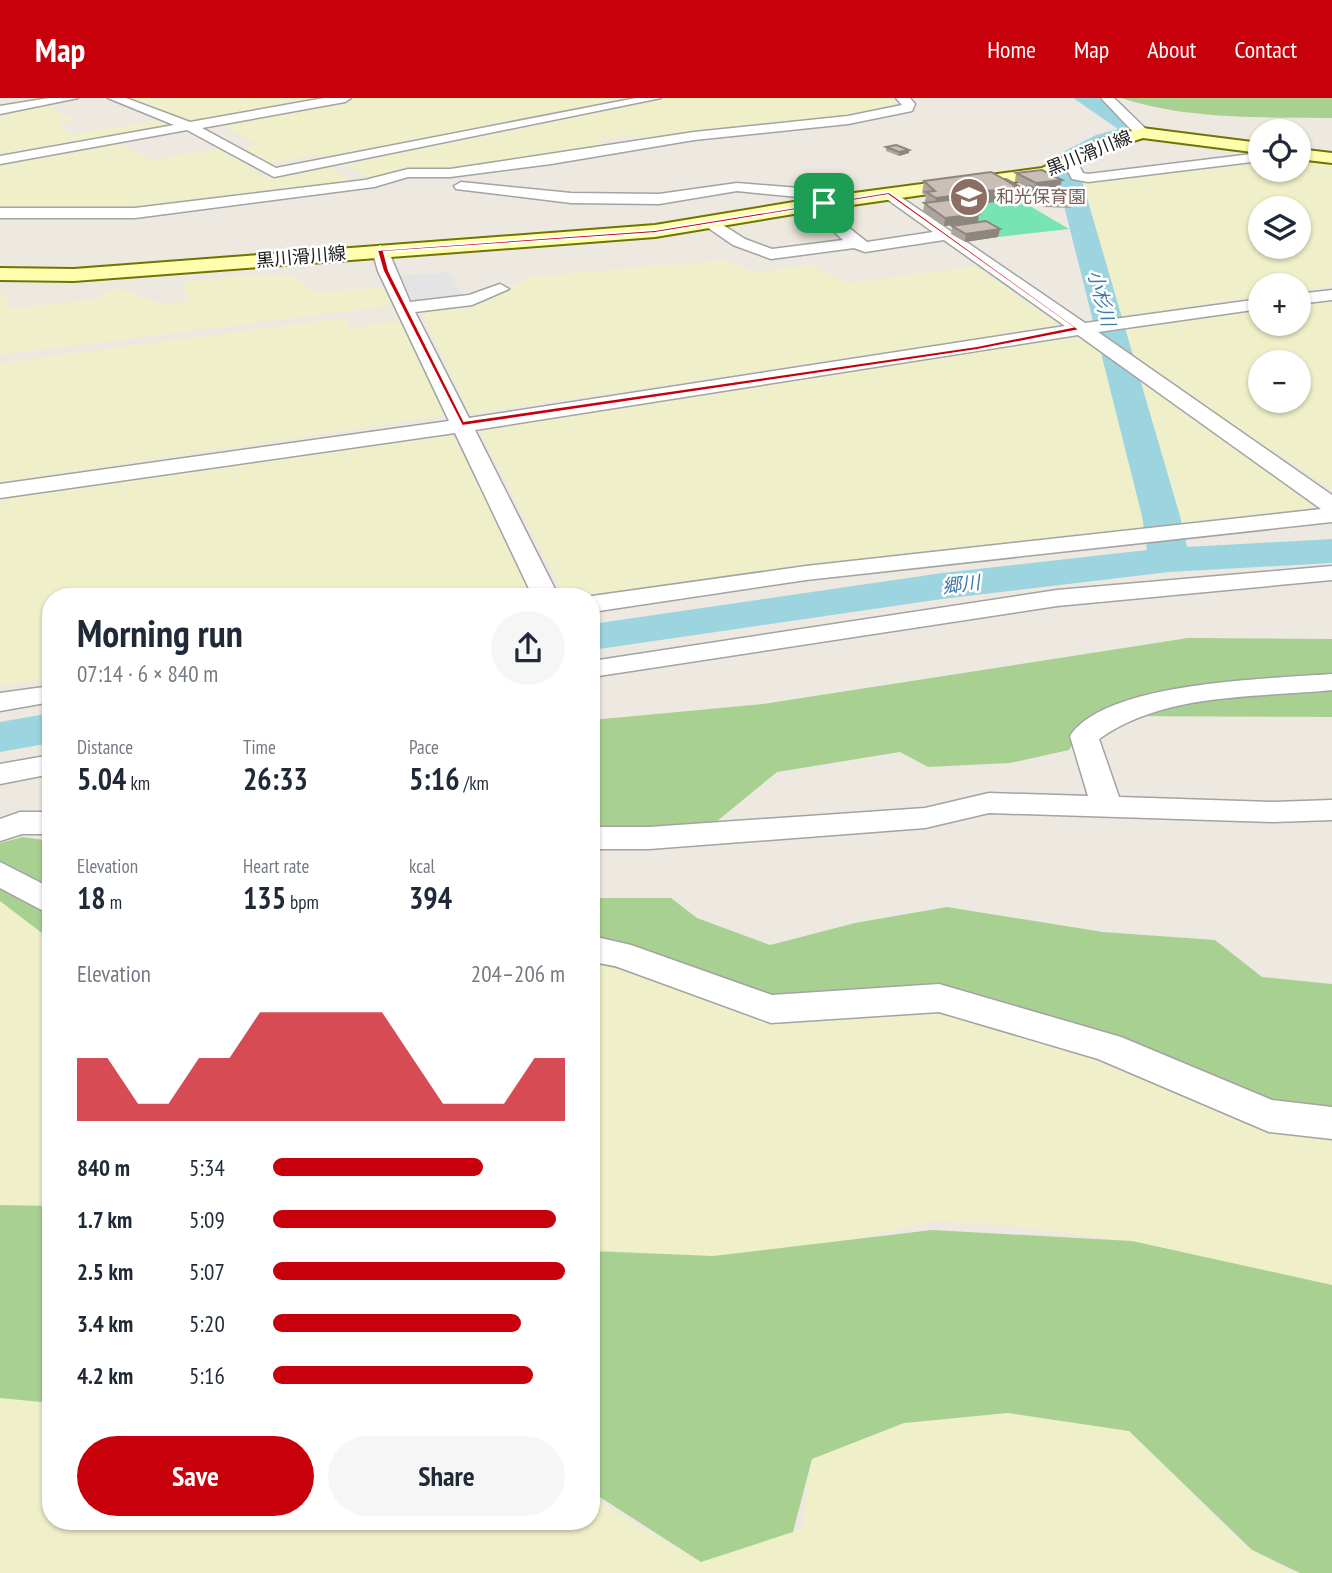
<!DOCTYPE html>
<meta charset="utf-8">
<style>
body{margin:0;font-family:"PT Sans Narrow","Noto Sans JP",sans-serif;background:#f6f6f7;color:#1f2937;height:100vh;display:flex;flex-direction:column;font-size:26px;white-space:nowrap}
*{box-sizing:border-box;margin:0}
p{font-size:23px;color:#747a83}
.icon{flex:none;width:38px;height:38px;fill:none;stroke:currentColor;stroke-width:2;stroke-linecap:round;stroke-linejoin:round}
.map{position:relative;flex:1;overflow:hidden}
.panel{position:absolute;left:42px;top:490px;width:558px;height:942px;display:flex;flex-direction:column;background:#fff;border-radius:28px;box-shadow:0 2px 5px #0004}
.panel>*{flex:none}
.tools{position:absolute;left:1248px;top:21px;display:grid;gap:14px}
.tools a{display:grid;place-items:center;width:63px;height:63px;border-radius:50%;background:#fff;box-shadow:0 2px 5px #0004;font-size:35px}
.pin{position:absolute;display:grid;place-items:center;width:60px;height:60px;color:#fff;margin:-30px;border-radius:14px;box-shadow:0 4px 10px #0006}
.round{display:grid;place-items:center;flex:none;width:74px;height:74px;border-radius:37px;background:#f6f6f7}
.headline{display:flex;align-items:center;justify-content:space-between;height:119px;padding:0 35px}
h1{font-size:38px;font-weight:800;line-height:52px}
.figures{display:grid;grid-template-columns:repeat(3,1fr);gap:10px;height:119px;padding:7px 35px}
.figures div{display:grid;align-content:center}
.figures b{font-size:30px;font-weight:800}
.figures small{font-size:19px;font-weight:400}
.figures p{font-size:19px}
.chart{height:196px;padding:14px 35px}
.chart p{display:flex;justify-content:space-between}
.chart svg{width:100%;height:126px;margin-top:7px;fill:#c7000c;opacity:.7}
.action{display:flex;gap:14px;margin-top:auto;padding:14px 35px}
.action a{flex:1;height:80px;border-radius:42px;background:#c7000c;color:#fff;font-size:28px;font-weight:800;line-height:80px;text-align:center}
.action a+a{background:#f6f6f7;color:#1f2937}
ul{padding:0 35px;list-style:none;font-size:23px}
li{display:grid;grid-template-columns:112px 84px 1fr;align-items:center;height:52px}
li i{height:18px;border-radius:9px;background:#c7000c}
header{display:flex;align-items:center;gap:42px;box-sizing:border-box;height:98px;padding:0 35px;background:#c7000c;color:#fff}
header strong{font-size:33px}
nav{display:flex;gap:38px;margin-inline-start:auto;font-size:24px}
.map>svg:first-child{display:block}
</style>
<header>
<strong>Map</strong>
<nav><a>Home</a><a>Map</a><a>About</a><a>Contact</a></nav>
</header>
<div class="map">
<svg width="1332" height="1475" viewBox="0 0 1332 1475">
<rect width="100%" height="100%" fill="#eee9e0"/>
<!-- farmland -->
<path fill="#efefc9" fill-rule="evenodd" d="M121,0H646L332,63L319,56L266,66L243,50L258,46L219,25L197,29Z
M670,0H895L900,5L883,13L851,20L647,43L626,37L599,43L609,49L452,72H415L370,80L346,66Z
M45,6L73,21L57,25L71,37L160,22L176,29L111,41L152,62L220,50L266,80L329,69L356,85L145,111H0V14Z
M1299,59L1332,63V188L1299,193L1298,187H1260V198L1109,220L1075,85L1260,62V72H1298ZM1260,110H1298V149H1260Z
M723,162L755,174L810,167L848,185L976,168L1060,228L470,316L420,211L480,204L530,179Z
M249,177L297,179L309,192L329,194L380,189L395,207L0,257V196L5,195L8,211L102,200L103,194L120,191L164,206L189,203L181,184Z
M1332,198V391L1092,234L1260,208V226H1298L1299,203ZM1260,264H1298V303H1260Z
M345,220L349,230L403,222L447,317L0,384V265Z
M1076,236L1321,409L566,499L478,330Z
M451,333L535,499H51V580L0,588V401Z
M0,798L51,835V1109L0,1108Z
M592,863L724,905L941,911L1332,1034V1189L1150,1146L1004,1127L934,1123L829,1146L713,1158L592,1153Z
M0,1296L51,1298V1423H592V1400L701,1464L802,1430L812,1361L904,1325L1016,1314L1129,1333L1243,1447L1294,1475H0Z"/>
<!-- forest -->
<path fill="#a8d191" d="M1121,0H1332V20C1262,19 1188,22 1121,0Z
M1188,540L1332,541V619L1089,618L1069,652L1010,665L928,669L900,654L777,674L711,728L592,730V622L763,606Z
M23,739L51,743V842L0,803V745Z
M592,800H671L697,820L770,847L855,825L947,809L1103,834L1215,842L1262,879L1332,886V1034L1094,954L946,912L724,905L624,872L592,865Z
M0,1107L51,1108V1305L0,1300Z
M932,1132L1132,1143L1332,1187V1475H1300L1252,1452L1129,1333L1008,1315L904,1325L812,1361L793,1434L701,1464L592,1394V1153L713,1158Z"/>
<!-- pitch -->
<path fill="#76e5b3" d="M1018,101L1069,131L999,139L956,109Z"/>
<!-- parking -->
<path fill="#e4e4e4" d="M449,174L463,200L411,206L400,178Z"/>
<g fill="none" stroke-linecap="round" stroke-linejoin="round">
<!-- river -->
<path fill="#9cd5e0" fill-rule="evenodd" d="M1073,0H1098L1140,29L1136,41L1112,47L1081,63L1080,76L1180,418L1187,449L1332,441V465L1169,474L942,501L592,552V526L942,475L1147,452L1142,418L1056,76L1061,55L1096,37L1118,31Z
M51,615V645L0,654V624Z"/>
<defs>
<path id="street" d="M49,0H78L0,16V8Z
M108,0H126L190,24L324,0H351L345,4L202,30L276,70L636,0H661L274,79L187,32L0,66V58L174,27Z
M896,0H910L915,6L912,13L848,26L694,42L551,66L450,79H408L374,89L135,120H0V110H135L365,82L408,71H450L694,34L848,18L902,7Z
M1101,0H1114L1147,32V38H1137Z
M1260,55V63L1088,84L1072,81L1063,63L1075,60L1083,75L1088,76Z
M461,84L571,95L659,96L737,85L812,91L832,105L824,110L867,144L933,134L884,99L881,96L889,91L1085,225L1260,201V211L1098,234L1332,397V424L806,482L592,514V498L806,468L1321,411L1078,237L475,332L559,499H533L455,335L0,400V386L449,323L378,173L372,152L380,147L388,152L410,204L469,197L500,186L509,191L472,207L415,214L469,320L1065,228L944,142L865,154L854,150L771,161L733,147L701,125L709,120L715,122L745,141L772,151L843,142L807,110L804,107L811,103L808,100L737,93L659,106L571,105L456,91L454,88Z
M1332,192V202L1298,206V196Z
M1332,468V482L1057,508L592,579V563L1057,492Z
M1332,576V592C1255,600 1165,594 1099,641L1119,699L1274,704L1332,702V722L1274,724L989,715L925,730L649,751H592V729H649L925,710L989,695L1088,698L1070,638C1106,583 1270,581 1332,576Z
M51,588V604L0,613V595Z
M51,657V676L0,686V666Z
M20,714H51V736H22L0,743V721Z
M0,764L51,790V817L0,790Z
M592,838L631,847L772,897L939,886L1121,939L1272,1002L1332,1009V1041L1269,1034L1098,961L939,914L771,925L615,868L592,864Z"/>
<path id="secondary" d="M1142,30L1260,45V55L1143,40L1111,50L1047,79L824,111L655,139L74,183L0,182V170L74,171L655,127L824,99L1042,70L1099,42Z
M1298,51L1332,55V65L1298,61Z"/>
</defs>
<!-- street casing -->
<use href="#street" stroke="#a3a3a3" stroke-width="3"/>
<!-- secondary casing -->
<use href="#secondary" stroke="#707500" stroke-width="4"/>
<!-- street -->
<use href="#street" fill="#fff" fill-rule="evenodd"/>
<!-- secondary -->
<use href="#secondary" fill="#fffeae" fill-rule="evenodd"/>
</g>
<!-- wall -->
<path fill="#aea39d" d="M886,49L909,55L899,58L886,53Z
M1016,75L1060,89L1048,91L1072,102L1071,110L1042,109L1040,98L1041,92L1037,93L1035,99L1021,101L1017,99V101L987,105L977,99L965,101L964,107L978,124L1000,131L998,139L965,144L951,136L952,128L967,126L944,128L923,113L926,98L922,95L924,83L1019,88L1018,90L1026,89L1015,83Z"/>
<!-- shaded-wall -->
<path fill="#8d857f" d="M909,52V55L899,58V54Z
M1062,82L1060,89L1037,93L1035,99L1021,101V97L1034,92L1036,85Z
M979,88L977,99L965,101L964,108L934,112L936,100L960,90Z
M1019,88L1017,101L987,105L989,93Z
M979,116L978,124L944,128L945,120Z
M1000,131L998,139L965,144L966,136Z"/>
<!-- building -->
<path fill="#cabeb6" stroke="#8d857f" stroke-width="2" d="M896,47L909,52L899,54L886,49Z
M1042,72L1062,82L1036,85L1016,75Z
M991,74L1018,89L989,93L979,88L960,90L966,96L936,100L926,94L935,93L924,83Z
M1004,81H1006L1019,88L1017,89Z
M1030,88L1037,92H1032L1036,95L1021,97L1018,95V90Z
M1041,91L1069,92L1072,102L1043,101Z
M957,101L979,116L945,120L924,105Z
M986,123L1000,131L966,136L952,128Z"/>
<!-- route -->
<path fill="#c7000c" stroke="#fff" stroke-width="2" fill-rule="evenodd" d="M889,94L1080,232L977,252L462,328L383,173L377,152L655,132ZM888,97L1072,229L977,248L464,323L389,173L384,154L655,135Z"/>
<!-- icons -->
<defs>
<symbol id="school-disc" viewBox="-11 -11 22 22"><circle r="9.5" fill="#8d6e63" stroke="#fff"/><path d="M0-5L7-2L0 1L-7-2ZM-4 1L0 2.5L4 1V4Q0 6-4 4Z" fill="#fff"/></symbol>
</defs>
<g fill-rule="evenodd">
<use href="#school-disc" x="947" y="77" width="44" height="44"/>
</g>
<g text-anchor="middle" stroke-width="5" stroke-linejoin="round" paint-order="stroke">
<!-- far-street labels -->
<g font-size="18" fill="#1c1c1c" stroke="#fff">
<text transform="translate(1089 55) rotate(-22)" y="6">黒川滑川線</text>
<text transform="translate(301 159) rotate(-5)" y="6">黒川滑川線</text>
</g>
<!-- far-education labels -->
<g font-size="18" fill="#785e54" stroke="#fff" text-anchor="start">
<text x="996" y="105">和光保育園</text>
</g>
<!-- far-water labels -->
<g font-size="19" font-style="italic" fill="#3f7baa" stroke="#fff">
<text transform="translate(1102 200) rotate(75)" y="7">小杉川</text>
<text transform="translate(961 486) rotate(-7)" y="7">郷川</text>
</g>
</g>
</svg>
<div class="tools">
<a><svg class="icon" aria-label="locate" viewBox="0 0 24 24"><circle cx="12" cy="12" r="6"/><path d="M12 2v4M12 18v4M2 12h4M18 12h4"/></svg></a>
<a><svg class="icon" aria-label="layers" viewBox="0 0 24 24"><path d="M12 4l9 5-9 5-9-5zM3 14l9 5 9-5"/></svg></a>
<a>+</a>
<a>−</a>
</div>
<div class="pin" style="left:824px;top:105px;background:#1e9e55"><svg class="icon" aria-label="arrive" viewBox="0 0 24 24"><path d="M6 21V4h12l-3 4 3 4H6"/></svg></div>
<section class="panel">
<div class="headline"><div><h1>Morning run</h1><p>07:14 · 6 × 840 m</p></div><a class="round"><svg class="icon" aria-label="share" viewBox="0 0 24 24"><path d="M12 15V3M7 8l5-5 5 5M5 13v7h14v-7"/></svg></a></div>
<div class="figures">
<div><p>Distance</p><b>5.04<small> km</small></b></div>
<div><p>Time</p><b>26:33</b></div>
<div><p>Pace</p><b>5:16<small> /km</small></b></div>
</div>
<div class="figures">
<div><p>Elevation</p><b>18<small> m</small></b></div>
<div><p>Heart rate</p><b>135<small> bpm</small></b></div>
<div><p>kcal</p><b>394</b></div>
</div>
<div class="chart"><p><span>Elevation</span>204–206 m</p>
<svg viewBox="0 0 160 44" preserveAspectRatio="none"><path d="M0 44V22L10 22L20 38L30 38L40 22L50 22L60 6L70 6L80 6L90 6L100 6L110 22L120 38L130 38L140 38L150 22L160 22V44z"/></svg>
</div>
<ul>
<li><b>840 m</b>5:34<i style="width:72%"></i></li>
<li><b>1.7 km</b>5:09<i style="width:97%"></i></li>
<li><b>2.5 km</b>5:07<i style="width:100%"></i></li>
<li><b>3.4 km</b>5:20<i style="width:85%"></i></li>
<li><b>4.2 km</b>5:16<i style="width:89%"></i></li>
</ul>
<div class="action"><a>Save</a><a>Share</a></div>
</section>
</div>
